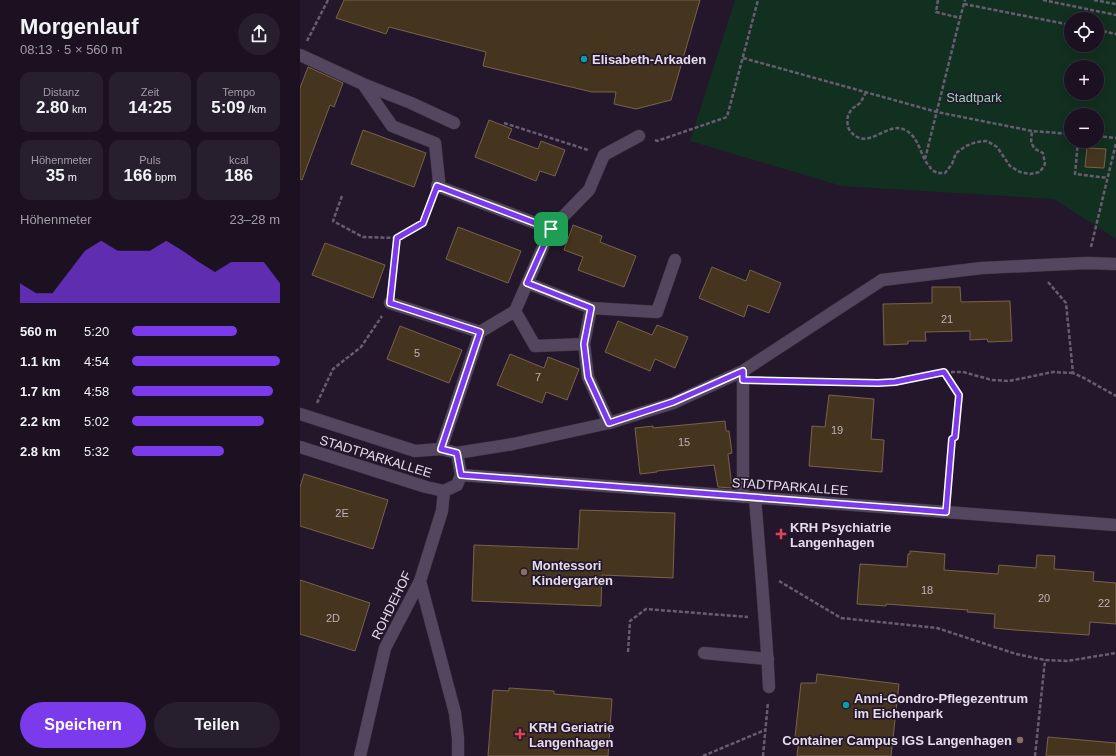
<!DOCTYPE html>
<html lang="de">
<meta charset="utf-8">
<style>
body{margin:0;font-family:Helvetica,sans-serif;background:#281f2e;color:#f1f3f6;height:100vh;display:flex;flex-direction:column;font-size:15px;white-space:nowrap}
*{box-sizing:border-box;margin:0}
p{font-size:13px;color:#a09da5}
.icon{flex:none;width:22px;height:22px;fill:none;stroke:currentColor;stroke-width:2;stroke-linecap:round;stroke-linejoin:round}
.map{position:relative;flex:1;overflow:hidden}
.side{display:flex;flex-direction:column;background:#1b1121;width:300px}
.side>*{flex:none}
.buttons{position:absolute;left:764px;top:12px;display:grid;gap:8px}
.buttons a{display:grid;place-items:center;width:40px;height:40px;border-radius:50%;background:#1b1121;box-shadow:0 2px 10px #0003,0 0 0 1px #39313f;font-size:20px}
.pin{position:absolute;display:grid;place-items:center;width:34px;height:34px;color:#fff;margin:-17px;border-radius:8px;box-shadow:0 2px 6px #0006}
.round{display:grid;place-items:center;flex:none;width:42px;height:42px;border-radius:21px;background:#281f2e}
.headline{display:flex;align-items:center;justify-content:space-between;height:68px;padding:0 20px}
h1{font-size:22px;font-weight:800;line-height:30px}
.figures{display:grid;grid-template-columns:repeat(3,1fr);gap:6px;height:68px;padding:4px 20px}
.figures div{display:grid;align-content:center;border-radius:10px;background:#281f2e;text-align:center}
.figures b{font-size:17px;font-weight:800}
.figures small{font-size:11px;font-weight:400}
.figures p{font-size:11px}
.chart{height:112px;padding:8px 20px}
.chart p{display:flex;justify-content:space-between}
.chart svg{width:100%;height:72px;margin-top:4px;fill:#7c3aed;opacity:.7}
.action{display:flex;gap:8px;margin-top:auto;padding:8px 20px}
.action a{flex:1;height:46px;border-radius:24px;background:#7c3aed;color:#fff;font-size:16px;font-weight:800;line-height:46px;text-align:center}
.action a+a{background:#281f2e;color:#f1f3f6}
ul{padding:0 20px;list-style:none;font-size:13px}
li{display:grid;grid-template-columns:64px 48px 1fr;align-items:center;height:30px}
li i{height:10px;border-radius:5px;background:#7c3aed}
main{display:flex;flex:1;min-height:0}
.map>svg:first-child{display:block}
</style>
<main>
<section class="side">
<div class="headline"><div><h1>Morgenlauf</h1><p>08:13 · 5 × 560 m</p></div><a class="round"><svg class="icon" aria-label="share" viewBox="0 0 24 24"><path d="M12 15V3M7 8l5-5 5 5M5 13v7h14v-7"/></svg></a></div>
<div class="figures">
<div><p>Distanz</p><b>2.80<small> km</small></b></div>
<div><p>Zeit</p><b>14:25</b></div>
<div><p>Tempo</p><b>5:09<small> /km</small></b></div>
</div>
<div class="figures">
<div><p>Höhenmeter</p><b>35<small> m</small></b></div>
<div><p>Puls</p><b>166<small> bpm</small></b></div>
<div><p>kcal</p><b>186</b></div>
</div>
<div class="chart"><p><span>Höhenmeter</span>23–28 m</p>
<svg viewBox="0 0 160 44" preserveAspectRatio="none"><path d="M0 44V32L10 38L20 38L30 25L40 12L50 6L60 12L70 12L80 12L90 6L100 12L110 19L120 25L130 19L140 19L150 19L160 32V44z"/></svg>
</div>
<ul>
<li><b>560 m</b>5:20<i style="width:71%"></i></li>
<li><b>1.1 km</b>4:54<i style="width:100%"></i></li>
<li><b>1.7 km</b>4:58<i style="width:95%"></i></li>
<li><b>2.2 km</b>5:02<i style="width:89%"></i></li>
<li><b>2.8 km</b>5:32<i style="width:62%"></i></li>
</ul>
<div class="action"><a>Speichern</a><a>Teilen</a></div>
</section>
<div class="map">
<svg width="816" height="756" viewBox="0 0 816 756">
<rect width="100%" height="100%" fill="#24172c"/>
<!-- green -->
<path fill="#113020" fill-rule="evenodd" d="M435,0H816V239L754,199L542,186L390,141ZM771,19H797V45H771ZM771,67H797V93H771ZM771,115H797V141H771Z"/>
<!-- building -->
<path fill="#46351e" stroke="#76634b" d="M44,0H400L371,100L336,109L314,104L316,92H292L183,66L186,52L89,27L86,34L36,18Z
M8,67L43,83L34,107L30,105L2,180L0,179V88Z
M189,120L212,129L208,138L238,149L241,141L265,150L255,176L240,171L236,181L175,157Z
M63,130L126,153L114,187L51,164Z
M787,148L806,149L804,168L785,167Z
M273,225L302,236L300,242L336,256L324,287L278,270L283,257L264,250Z
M158,227L221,251L208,283L146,259Z
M25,243L85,265L73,298L12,275Z
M412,267L446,281L450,270L481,283L469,313L448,305L444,317L399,298Z
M632,287H660L661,302L710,301L712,341L688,342L687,339L670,340V331L625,332L626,341H608V344L584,345L583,304L632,303Z
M318,321L352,335L357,325L388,337L375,368L355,359L350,371L305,352Z
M100,326L162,350L149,383L87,359Z
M210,354L244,368L248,357L279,369L267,400L246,392L242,403L197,385Z
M529,395L574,399L571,439L584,440L582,472L509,466L512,426L525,427Z
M425,421L426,431H429L432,453L428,454L432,488L418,487L414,465L357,471V472L340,474L335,428L353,426V428Z
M4,474L88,500L73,549L0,526V487Z
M280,510L375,513L373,578L302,575L301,606L172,601L174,545L278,549Z
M610,551L645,554L644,570L698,574L699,565L736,568L737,555L755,556L754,569L794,572L793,581L816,583V624L790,622L789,635L715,630L694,628L695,614L667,612L668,610L586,604V606L557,604L560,564L607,567L608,554H610Z
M0,580L70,603L55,651L0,634Z
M517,674L599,684L591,756H497L499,737H495L501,683H516Z
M209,688L254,691V694L312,699L308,756H188L193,690L209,691Z
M748,737L816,743V756H746Z"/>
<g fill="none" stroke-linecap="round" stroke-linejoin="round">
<defs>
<path id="lane" d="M0,55L63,84L111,103L154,123
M63,84L92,126L135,143L139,181L137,186L251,229L289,190L304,155L339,136
M227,283L291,308L357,312L375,260
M90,303L180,332L215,311L251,229
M215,311L235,346L284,344L288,377L309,423
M284,344L291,308
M141,449L180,332
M404,653L468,659"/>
<path id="street" d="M443,371V497
M0,414L115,451L141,449L157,453L161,475L157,485L144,491L126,487L0,447
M157,453L213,444L309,423L373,403L443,371L582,280L682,268L787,263L816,264
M161,475L816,525
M455,498C460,561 466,624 469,687
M120,581L155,713L158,738V756
M60,756L85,648L120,581L142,511L144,491"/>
</defs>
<!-- lane casing -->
<use href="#lane" stroke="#3c3343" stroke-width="13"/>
<!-- street casing -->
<use href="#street" stroke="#3c3343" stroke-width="13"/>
<!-- path -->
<path stroke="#685d70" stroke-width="2.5" stroke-dasharray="4 2" stroke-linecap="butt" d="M638,0L636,12L660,18L665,0
M743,0L816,15
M794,0L816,4
M664,4L771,25
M797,30L816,34
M7,41L28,0
M443,58L637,112L732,131L771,134
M566,92C564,96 562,100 560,103C553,109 552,106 548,116C547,120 547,127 550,131C568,153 587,120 605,130C620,137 620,157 630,167C631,170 634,171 637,173H645L652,164L656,153L666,146L676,142L687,141L697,147L710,166L720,172L730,174L740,172L745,164L743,153L735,149L731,143L732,131
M204,123L288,150
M797,136L816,138
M355,140L357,141L427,117L458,0
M778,141L775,174L807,178
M625,159L660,18
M42,196L33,221L63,237L97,238L123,223L131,202
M791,247L816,143
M748,282L766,303L773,373L784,378L816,396
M92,287L97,238
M645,372L659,395L655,437L652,439L648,496
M460,380L578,383L595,382L644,372H663L692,380L709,381L753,372L773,373
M17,403L33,369L61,347L82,316
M479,581L541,618L637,628L716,654L745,660L767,661L816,653
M328,652L330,621L346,609L448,617
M403,756L465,730
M463,756L468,702
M735,756L745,660"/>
<!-- lane -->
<use href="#lane" stroke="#55465f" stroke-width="12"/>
<!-- street -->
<use href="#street" stroke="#55465f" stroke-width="12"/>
</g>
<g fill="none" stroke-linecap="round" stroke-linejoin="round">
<defs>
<path id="route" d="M137,186L251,229L227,283L291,308L284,344L288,377L309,423L373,402L443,371V380L578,383L595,382L644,372L659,395L655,437L652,439L646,512L161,475L157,453L141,449L180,332L90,303L97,238L123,223Z"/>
</defs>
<!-- route casing -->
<use href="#route" stroke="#fff" stroke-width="8"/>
<!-- route -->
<use href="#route" stroke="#7c3aed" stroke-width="5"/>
</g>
<!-- markers -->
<g fill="#0f9aa8" stroke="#24172c" stroke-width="1.5">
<circle cx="284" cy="59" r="4"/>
<circle cx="546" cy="705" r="4"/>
</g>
<g fill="#e0444e" stroke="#24172c" stroke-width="1.5">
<path d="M479 528h4v4h4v4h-4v4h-4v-4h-4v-4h4z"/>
<path d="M218 728h4v4h4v4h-4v4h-4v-4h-4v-4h4z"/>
</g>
<g fill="#8d6e63" stroke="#24172c" stroke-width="1.5">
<circle cx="224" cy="572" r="4"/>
<circle cx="720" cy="740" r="4"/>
</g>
<g text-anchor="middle" stroke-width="3.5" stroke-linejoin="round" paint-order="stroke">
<!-- number labels -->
<g font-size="11" fill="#bcb2b7">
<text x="647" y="323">21</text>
<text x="117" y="357">5</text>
<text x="238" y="381">7</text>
<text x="537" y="434">19</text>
<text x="384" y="446">15</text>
<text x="42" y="517">2E</text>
<text x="627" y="594">18</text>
<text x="744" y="602">20</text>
<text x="804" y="607">22</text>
<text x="33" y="622">2D</text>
</g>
<!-- poi labels -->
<g font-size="13" font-weight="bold" fill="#e4dcea" stroke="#24172c" text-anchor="start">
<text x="292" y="64">Elisabeth-Arkaden</text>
<text x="490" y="532">KRH Psychiatrie<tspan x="490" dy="15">Langenhagen</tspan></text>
<text x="232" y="570">Montessori<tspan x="232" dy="15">Kindergarten</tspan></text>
<text x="554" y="703">Anni-Gondro-Pflegezentrum<tspan x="554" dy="15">im Eichenpark</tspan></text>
<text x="229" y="732">KRH Geriatrie<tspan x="229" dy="15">Langenhagen</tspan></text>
<text x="712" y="745" text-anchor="end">Container Campus IGS Langenhagen</text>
</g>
<!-- park labels -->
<g font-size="13" fill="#97d3b2" stroke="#24172c">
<text x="674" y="102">Stadtpark</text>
</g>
<!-- street labels -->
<g font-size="13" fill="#e4dcea" stroke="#24172c">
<text transform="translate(76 456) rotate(17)" y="5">STADTPARKALLEE</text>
<text transform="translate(490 486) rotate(4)" y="5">STADTPARKALLEE</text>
<text transform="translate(91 605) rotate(-64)" y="5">ROHDEHOF</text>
</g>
</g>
</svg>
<div class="buttons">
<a><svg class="icon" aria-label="locate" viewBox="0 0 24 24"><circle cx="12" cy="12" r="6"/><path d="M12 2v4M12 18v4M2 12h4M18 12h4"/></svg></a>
<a>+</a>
<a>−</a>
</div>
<div class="pin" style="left:251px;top:229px;background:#1e9e55"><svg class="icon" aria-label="arrive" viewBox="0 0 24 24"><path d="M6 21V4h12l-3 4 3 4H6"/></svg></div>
</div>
</main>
